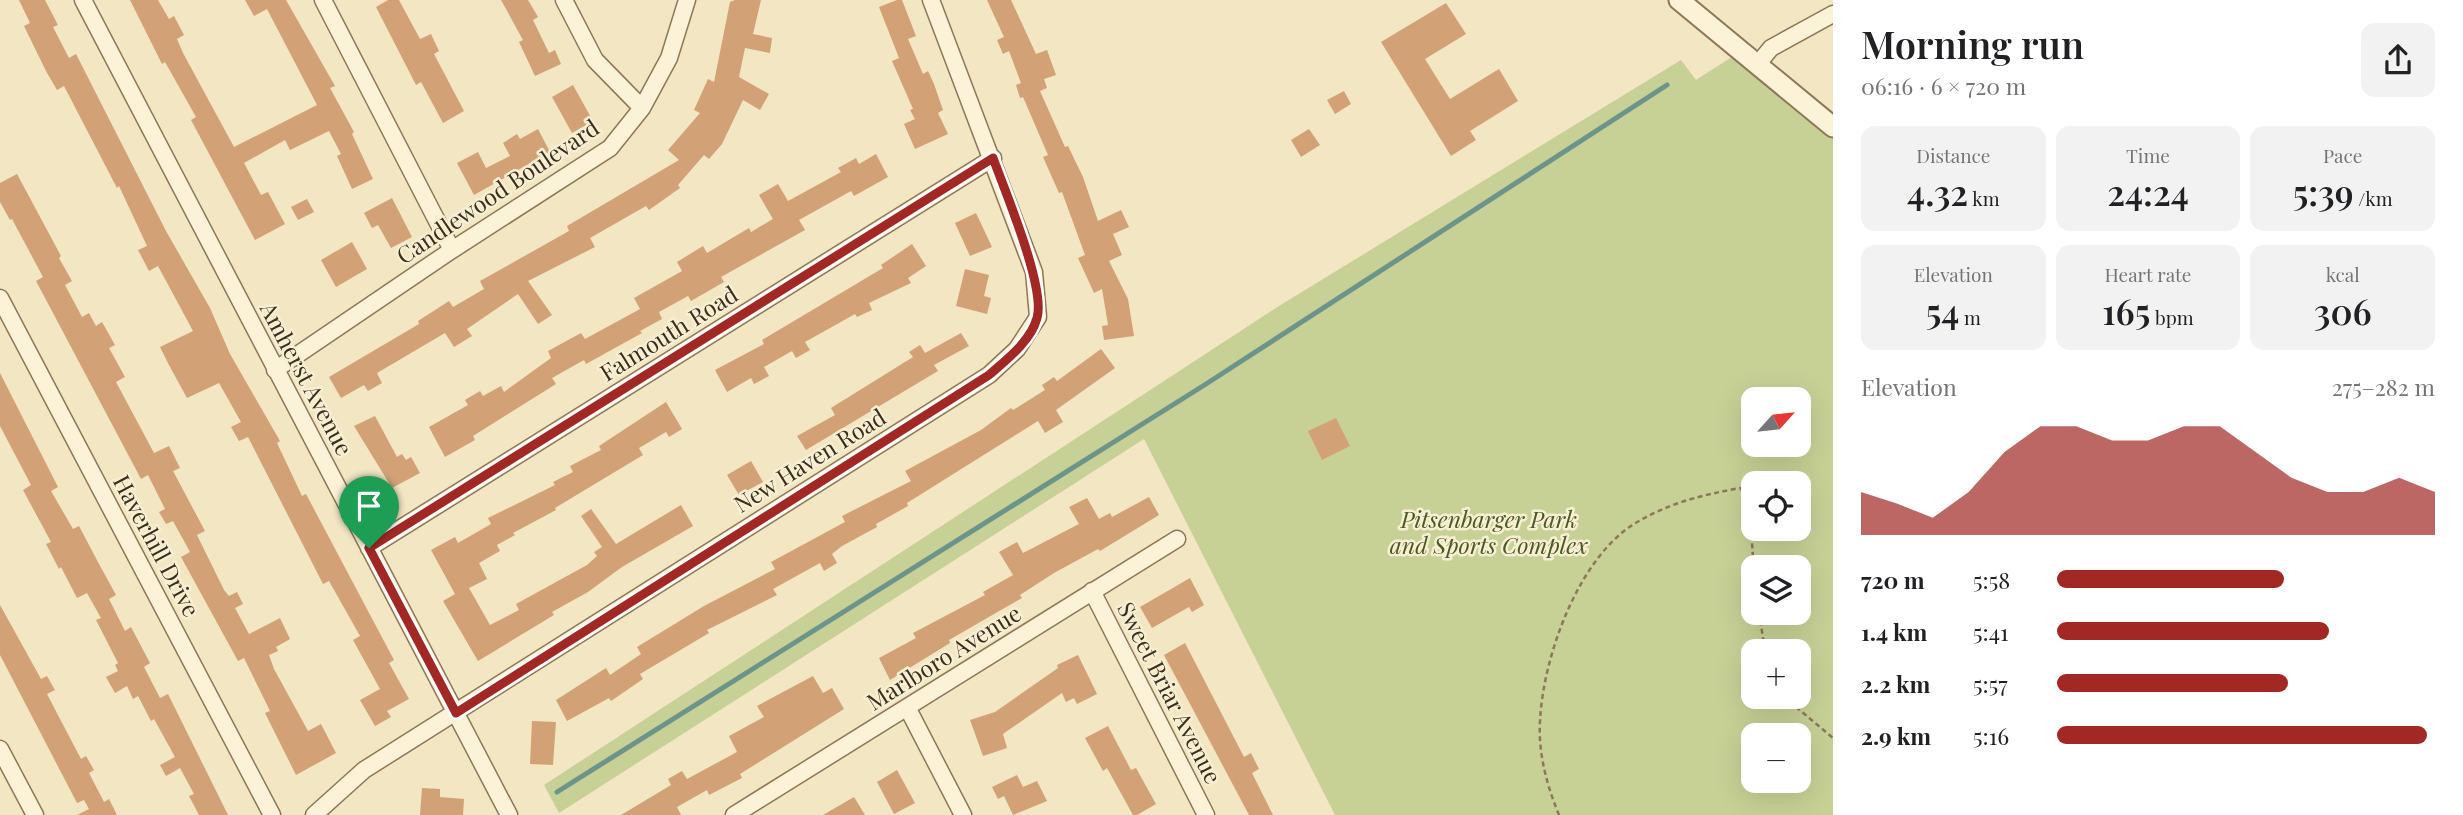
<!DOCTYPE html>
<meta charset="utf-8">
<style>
body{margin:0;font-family:"Playfair Display",serif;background:#f2f2f2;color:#202124;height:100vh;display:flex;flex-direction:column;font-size:26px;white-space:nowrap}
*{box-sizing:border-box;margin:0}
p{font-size:23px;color:#757577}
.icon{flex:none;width:38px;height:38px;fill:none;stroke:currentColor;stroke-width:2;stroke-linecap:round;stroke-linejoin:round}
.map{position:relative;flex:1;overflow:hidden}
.panel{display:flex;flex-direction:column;background:#fff;width:630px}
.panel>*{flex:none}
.needle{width:46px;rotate:63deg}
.buttons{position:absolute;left:1741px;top:387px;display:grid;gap:14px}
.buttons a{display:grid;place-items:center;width:70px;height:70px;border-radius:14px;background:#fff;box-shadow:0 7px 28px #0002;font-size:35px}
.pin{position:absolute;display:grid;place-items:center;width:60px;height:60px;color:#fff;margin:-72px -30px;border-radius:50% 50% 50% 0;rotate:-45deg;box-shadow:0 0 7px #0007}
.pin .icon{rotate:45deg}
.round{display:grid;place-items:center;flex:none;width:74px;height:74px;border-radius:14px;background:#f2f2f2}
.headline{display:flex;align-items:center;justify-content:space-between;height:119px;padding:0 28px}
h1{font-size:38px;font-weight:600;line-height:52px}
.stats{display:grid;grid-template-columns:repeat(3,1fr);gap:10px;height:119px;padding:7px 28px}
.stats div{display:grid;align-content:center;border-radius:14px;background:#f2f2f2;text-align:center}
.stats b{font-size:35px;font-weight:600}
.stats small{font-size:19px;font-weight:400}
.stats p{font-size:19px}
.chart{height:196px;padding:14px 28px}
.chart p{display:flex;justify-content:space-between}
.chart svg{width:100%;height:126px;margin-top:7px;fill:#a22823;opacity:.7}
ul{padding:0 28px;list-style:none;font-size:23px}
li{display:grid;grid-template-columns:112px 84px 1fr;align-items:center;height:52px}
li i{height:18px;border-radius:9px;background:#a22823}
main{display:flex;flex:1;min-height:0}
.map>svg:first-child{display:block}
</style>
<main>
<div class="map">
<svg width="1833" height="815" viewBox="0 0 1833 815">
<rect width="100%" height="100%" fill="#f2e6c3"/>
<!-- green -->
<path fill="#c7d196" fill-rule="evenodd" d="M1741,51L1833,127V815H1335L1144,439L559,813L544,785L1279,306L1681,60L1696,80ZM1754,399H1799V444H1754ZM1754,483H1799V528H1754ZM1754,567H1799V612H1754ZM1754,651H1799V696H1754ZM1754,735H1799V780H1754Z"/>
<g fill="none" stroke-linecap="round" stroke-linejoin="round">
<!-- stream -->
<path stroke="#6b948b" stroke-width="5" d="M557,792L1206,384L1667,85"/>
</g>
<!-- building -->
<path fill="#d3a176" d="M19,0H45L58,25L53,27L69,58L76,54L166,231L210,308L230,354L280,441L277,443L302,496L306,494L394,660L389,663L409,699L387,711L391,717L375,726L360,700L380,689L353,640L360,636L329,581L323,584L248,437L239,441L231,427L241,422L219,383L187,398L170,367L160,347L193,331L158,266L149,271L138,250L147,246L119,186L117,188L64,86L57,90L46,71L24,26L30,23Z
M130,0H158L169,19L174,16L184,35L177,39L183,53L234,147L317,105L267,9L254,16L245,0H286L335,86L330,88L354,132L352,134L373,179L352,189L337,156L341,154L329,131L290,150L285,140L244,163L261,195L268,192L285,224L255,240L191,120L196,117L165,62L162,64Z
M388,0H399L420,39L431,34L439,51L434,54L464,111L443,123L421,82L416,85L376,7Z
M501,0H528L538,17L533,20L549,53L555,50L561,64L535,76L519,42L523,40Z
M735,0H761L753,34L772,38L770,53L745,48L739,77L769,94L760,110L743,100L722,144L709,159L704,155L678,185L680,188L649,210L646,206L590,238L595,247L528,281L552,315L538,324L518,294L467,329L472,336L454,347L445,333L377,373L382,383L368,391L364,385L341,398L329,377L419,324L418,321L449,301L453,307L484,289L480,281L569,231L567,226L679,160L668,150L700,113L694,110L708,79L714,82L730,2Z
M897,0H902L916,36L908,39L923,74L928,71L934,84L943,110L938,113L948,134L915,149L904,124L915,119L910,110L913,109L892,61L899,58L879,7Z
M987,0H1011L1036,54L1047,50L1056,75L1044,79L1047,88L1040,91L1065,147L1068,146L1083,177L1098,221L1121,210L1129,227L1113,234L1122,255L1109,261L1128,299L1134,336L1104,340L1102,326L1108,325L1102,289L1094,293L1078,258L1085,255L1062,192L1059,193L1043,157L1048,155L1023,97L1020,98L1016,85L1021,83L1009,51L1003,54L997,40L1004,37Z
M1446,3L1466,34L1425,59L1450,99L1499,69L1518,101L1470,131L1476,140L1451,156L1381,42Z
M573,85L593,121L572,133L552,97Z
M1344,91L1351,104L1335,114L1327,100Z
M538,129L550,152L474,195L457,163L478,152L486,168L510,156L503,143L517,134L520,139Z
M1309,129L1320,145L1301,157L1291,140Z
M876,154L888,177L854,196L851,191L799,220L805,230L721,277L724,282L691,301L688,296L659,312L662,319L640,331L642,333L586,364L584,360L552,378L556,384L473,436L475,440L445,457L429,427L468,405L465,400L480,391L483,396L501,386L504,392L551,358L548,351L581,333L585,339L640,309L634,298L682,271L677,262L703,246L707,253L749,228L751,232L773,219L759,195L778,184L788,201L841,172L838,168L856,158L859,164Z
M17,174L61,256L59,258L72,281L65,285L82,317L89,313L96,326L102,322L115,345L109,348L125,377L116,382L154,453L169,446L180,468L173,471L205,531L197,535L224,590L229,596L237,592L243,604L235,608L249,634L280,618L290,639L276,647L278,651L269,655L274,669L308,731L321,724L336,753L296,775L265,713L270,711L244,658L238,661L181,557L190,552L173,521L166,524L159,512L165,509L148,475L141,479L36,281L43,277L12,219L10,220L0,202V183Z
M392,198L412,237L391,248L378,225L372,228L364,213Z
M307,199L314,212L298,220L291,207Z
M976,213L992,247L970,256L955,223Z
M352,242L367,269L336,287L321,260Z
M912,244L926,266L908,278L911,283L869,303L872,310L857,317L855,314L805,342L810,350L796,358L792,351L764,367L769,376L754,384L751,378L727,392L715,370L764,344L762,340L883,268L881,265Z
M965,269L989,275L984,296L991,298L987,314L956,306Z
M961,333L969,346L934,365L938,371L806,450L797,436L835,415L831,408L913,357L909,352L920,345L925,353Z
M1101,349L1115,368L1056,410L1063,422L1045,433L1038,421L907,503L908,506L876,524L877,527L842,546L832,554L837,563L824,571L820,563L773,589L777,595L707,630L709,633L640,674L643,679L611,701L609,698L567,721L556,700L606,668L610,675L641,654L637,647L704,606L775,569L771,562L845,522L842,516L911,481L905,471L981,430L1011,408L1013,410L1045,390L1042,385L1054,377L1057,381Z
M0,373L58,487L51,491L73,529L79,526L99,564L116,595L109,599L125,631L131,627L150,663L144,667L160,698L168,694L228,815H199L189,796L194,794L180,768L166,776L160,765L175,757L154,719L151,721L138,696L133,699L127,686L115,693L106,677L118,671L115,665L118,663L96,620L101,618L87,593L77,598L61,567L59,569L46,544L51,542L23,490L31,485L0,426Z
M666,402L682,429L669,437L666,432L639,448L643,455L555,508L556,510L513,533L515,535L497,545L500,551L479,563L487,579L469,588L490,625L519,610L516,604L587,565L597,556L594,552L602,547L581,516L591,509L616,544L681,505L693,526L622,567L588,592L552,612L554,615L478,661L443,601L455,594L431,550L455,537L458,543L491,524L488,518L555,485L553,482L573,472L570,466L601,450L599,446Z
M375,416L397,457L402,454L406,460L411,457L420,473L392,488L354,426Z
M1336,418L1350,446L1322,460L1308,431Z
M751,461L763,482L739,495L727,475Z
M1149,497L1159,515L1100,551L1098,549L1054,573L1020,595L1022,598L949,640L950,643L890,680L879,658L916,638L913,633L985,595L983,592L1013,575L999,552L1017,542L1023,553L1079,524L1069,507L1087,498L1099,519L1110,513L1112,517Z
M1190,578L1204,605L1192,612L1189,607L1152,628L1140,607Z
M0,605L41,679L47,676L55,690L47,694L81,759L86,756L94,770L89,773L104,802L109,799L117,815H77L89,809L84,800L77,803L0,655Z
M1185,643L1244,757L1251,753L1259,769L1252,773L1273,815H1249L1164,655Z
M1078,655L1097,694L1077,704L1074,698L1066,702L1062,693L1003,734L1007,748L983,756L970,720L995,712L1058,668L1057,665Z
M813,676L823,693L832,688L844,709L740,774L742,778L709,795L707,790L677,807L681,815H621L671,785L668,779L682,771L687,779L737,752L729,736L764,717L757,706Z
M532,721L556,722L553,765L530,764Z
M1108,726L1131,770L1136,768L1156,804L1137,815H1133L1107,768L1103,771L1085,738Z
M897,770L915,803L894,814L877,782Z
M1017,775L1023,787L1037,781L1047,801L1013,815L1004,796L998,799L992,787Z
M422,788L440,789V797L464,799L463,815H420Z
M854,797L865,815H823Z"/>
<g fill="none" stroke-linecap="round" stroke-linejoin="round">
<defs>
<path id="minor" d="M83,0L509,815
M323,0L452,250
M564,0L595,60L642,108
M1757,65L1771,48L1833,14
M0,298L272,815
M275,370L452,250L610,148L642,108L669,58L687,0
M369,548L993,158
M1092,591L1206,815
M908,709L963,815
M0,749L35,815
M314,815L364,770L989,375L1017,349L1038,317L1034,272L931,0
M734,815L1177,539"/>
<path id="tertiary" d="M1679,0L1833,127"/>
</defs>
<!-- minor casing -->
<use href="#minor" stroke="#8e7758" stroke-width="19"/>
<!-- tertiary casing -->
<use href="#tertiary" stroke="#8e7758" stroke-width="23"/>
<!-- path -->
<path stroke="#8e7758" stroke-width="2.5" stroke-dasharray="5 3.5" stroke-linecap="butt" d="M1759,612L1765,651
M1783,696L1833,738
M1559,815C1547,786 1538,753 1540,721C1543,657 1578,559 1634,524C1668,503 1702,495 1740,488L1749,499L1754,572"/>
<!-- minor -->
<use href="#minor" stroke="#fbf2d7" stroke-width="16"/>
<!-- tertiary -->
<use href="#tertiary" stroke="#fbf2d7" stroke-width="19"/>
</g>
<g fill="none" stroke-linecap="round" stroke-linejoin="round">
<defs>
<path id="route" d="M993,158C1005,191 1046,288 1037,318C1031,341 1006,360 989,375L456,713L369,548Z"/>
</defs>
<!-- route casing -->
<use href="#route" stroke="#fff" stroke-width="14"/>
<!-- route -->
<use href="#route" stroke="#a22823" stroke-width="9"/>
</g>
<g text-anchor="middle" stroke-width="5" stroke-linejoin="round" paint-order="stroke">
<!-- street labels -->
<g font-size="23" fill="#3c2e1d" stroke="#f8efd3">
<text transform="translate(498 192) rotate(-34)" y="8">Candlewood Boulevard</text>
<text transform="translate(669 334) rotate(-32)" y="8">Falmouth Road</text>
<text transform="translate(306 379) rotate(62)" y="8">Amherst Avenue</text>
<text transform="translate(810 461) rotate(-32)" y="8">New Haven Road</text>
<text transform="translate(156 546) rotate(62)" y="8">Haverhill Drive</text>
<text transform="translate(944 658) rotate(-32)" y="8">Marlboro Avenue</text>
<text transform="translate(1169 693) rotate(63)" y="8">Sweet Briar Avenue</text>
</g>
<!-- park labels -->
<g font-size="23" font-style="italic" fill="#495a22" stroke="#f8efd3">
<text x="1489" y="528">Pitsenbarger Park<tspan x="1489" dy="26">and Sports Complex</tspan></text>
</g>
</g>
</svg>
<div class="buttons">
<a><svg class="needle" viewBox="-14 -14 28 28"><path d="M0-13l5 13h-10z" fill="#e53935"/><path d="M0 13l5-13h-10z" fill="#757577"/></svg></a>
<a><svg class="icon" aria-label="locate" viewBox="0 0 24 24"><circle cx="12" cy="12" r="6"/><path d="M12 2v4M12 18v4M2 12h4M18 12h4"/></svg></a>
<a><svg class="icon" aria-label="layers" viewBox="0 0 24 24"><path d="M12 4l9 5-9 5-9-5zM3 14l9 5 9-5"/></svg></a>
<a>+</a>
<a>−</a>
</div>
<div class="pin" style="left:369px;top:548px;background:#1e9e55"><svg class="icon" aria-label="arrive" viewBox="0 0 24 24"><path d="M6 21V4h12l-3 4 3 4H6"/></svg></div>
</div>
<section class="panel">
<div class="headline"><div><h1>Morning run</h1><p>06:16 · 6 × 720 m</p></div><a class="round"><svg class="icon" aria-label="share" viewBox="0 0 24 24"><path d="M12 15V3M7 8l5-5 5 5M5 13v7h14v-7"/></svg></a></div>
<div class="stats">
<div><p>Distance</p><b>4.32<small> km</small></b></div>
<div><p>Time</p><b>24:24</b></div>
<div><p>Pace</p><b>5:39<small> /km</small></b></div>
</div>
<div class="stats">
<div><p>Elevation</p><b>54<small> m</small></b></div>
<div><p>Heart rate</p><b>165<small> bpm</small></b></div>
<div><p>kcal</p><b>306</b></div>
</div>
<div class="chart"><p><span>Elevation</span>275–282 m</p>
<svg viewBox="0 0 160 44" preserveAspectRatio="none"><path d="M0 44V29L10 33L20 38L30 29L40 15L50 6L60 6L70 11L80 11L90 6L100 6L110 15L120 24L130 29L140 29L150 24L160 29V44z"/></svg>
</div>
<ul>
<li><b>720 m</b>5:58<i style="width:60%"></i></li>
<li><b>1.4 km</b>5:41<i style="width:72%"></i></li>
<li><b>2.2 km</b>5:57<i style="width:61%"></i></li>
<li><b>2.9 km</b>5:16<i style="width:98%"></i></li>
</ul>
</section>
</main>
